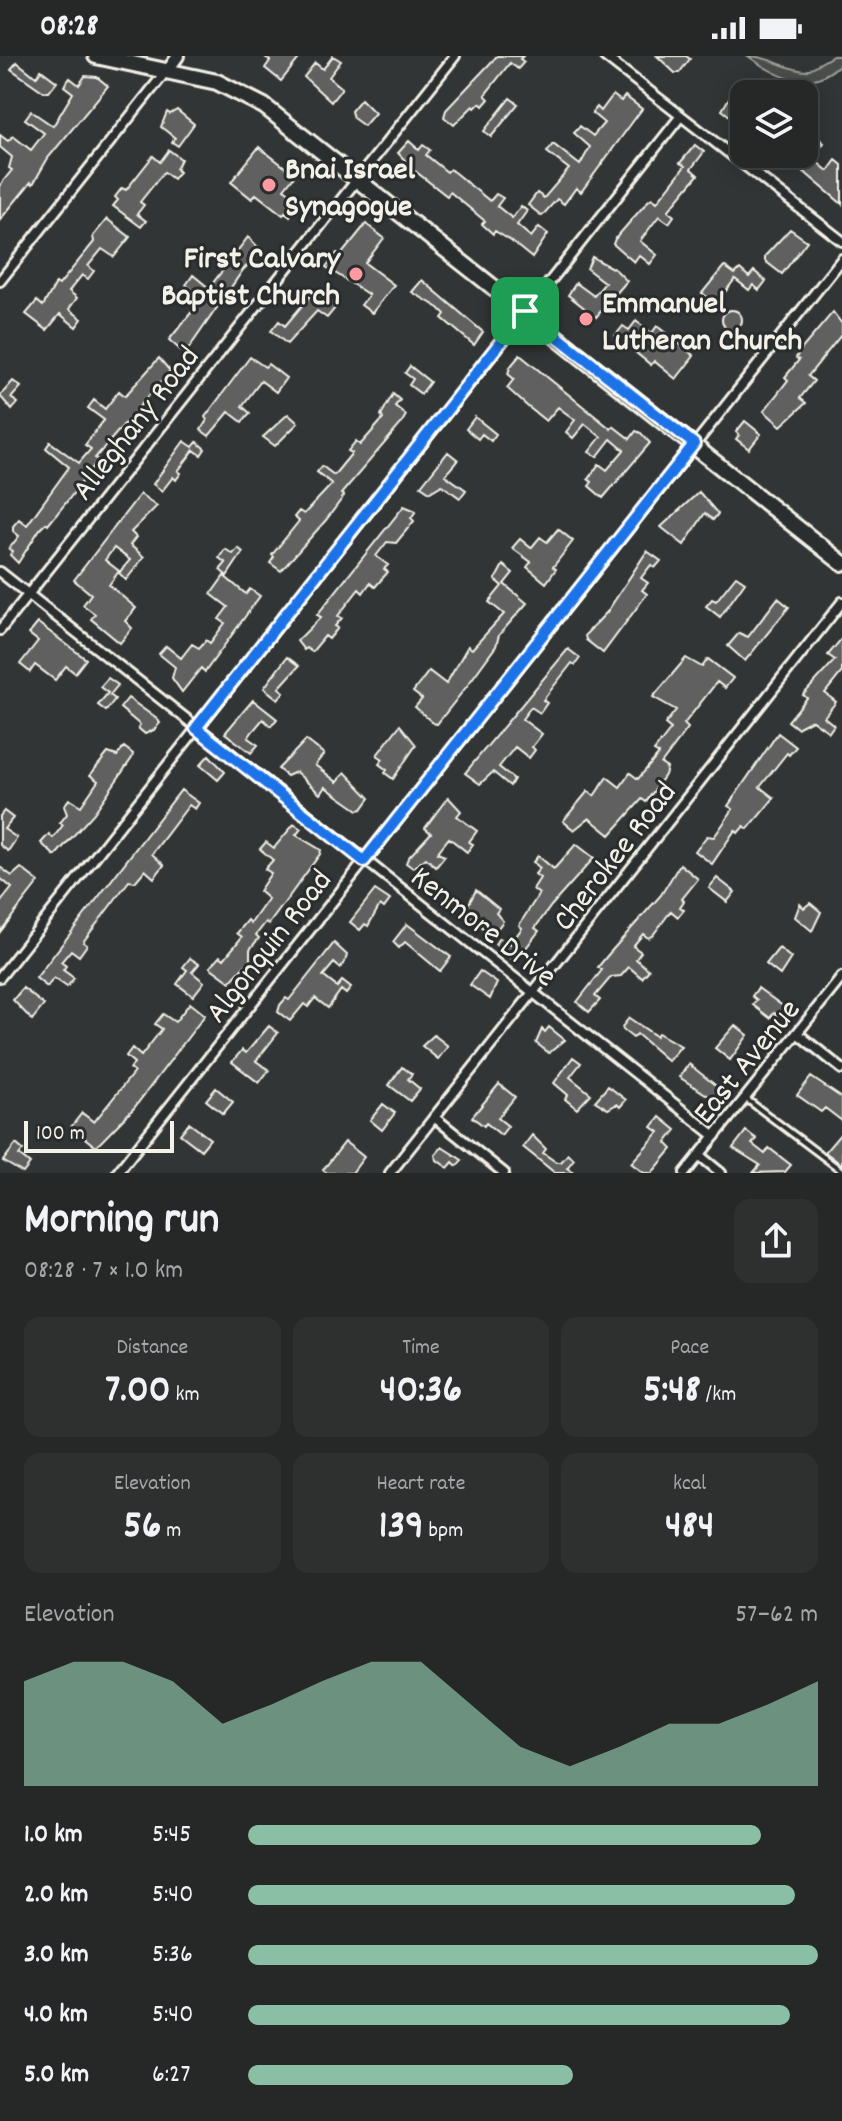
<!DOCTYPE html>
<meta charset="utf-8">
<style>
body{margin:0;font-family:Dekko,sans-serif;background:#2e3030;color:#f1f3f6;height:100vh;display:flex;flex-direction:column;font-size:30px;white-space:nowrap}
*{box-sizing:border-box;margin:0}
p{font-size:26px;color:#a4a6a8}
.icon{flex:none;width:44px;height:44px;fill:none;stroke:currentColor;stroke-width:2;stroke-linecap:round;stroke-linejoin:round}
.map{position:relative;height:1117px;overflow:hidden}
.sheet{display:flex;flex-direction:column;background:#262828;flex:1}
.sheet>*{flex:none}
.buttons{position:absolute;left:730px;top:24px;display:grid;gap:16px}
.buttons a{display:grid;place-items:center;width:88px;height:88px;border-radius:16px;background:#262828;box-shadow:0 4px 20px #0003,0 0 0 2px #424445;font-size:40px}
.scale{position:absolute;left:24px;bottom:20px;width:150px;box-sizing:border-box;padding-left:8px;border:4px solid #f4f1e8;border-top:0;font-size:22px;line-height:28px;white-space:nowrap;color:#f4f1e8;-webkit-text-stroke:6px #2a2d2e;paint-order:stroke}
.pin{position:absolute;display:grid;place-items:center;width:68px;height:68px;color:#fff;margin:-34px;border-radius:16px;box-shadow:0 4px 12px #0006}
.round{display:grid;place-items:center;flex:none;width:84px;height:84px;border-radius:16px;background:#2e3030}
.summary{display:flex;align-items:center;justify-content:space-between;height:136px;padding:0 24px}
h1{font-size:44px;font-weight:700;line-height:60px}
.figures{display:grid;grid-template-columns:repeat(3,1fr);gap:12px;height:136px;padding:8px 24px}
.figures div{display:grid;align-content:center;border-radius:16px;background:#2e3030;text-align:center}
.figures b{font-size:40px;font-weight:700}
.figures small{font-size:22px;font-weight:400}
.figures p{font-size:22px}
.chart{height:224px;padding:16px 24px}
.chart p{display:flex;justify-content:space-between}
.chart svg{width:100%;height:144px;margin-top:8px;fill:#8abfa5;opacity:.7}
ul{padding:0 24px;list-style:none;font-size:26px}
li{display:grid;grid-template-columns:128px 96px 1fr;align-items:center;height:60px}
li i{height:20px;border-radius:10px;background:#8abfa5}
.status{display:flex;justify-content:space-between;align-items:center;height:56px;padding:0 40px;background:#262828;direction:ltr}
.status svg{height:22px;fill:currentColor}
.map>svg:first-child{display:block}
</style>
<div class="status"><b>08:28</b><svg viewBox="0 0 49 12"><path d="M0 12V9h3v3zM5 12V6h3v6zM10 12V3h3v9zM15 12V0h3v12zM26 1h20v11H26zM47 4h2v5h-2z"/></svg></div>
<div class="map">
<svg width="842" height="1117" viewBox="0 0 842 1117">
<rect width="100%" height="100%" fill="#323535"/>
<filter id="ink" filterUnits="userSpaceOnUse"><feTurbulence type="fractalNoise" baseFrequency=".0125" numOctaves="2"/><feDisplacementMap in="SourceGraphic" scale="16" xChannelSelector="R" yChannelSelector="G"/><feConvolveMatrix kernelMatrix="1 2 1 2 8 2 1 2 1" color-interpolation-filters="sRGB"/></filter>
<g filter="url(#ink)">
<!-- green -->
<path fill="#4b4d4c" stroke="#a09f9a" stroke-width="2" d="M748,0C769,0 784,13 806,15L833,0H842V6C811,38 779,23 748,0Z"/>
<!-- building -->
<path fill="#5f605f" stroke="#f4f1e8" stroke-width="2" d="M264,0H301L281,25L265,12L270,5Z
M333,0L341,5L329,21L342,32L331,46L304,21L315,7L323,13Z
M497,0H523L520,3L524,6L518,13L510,7L485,39L489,43L483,50L480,47L475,52L473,50L454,69L444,61L446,54Z
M657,0H686L690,3L679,17H675Z
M17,6L36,21L41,14L57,26L49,36H44L11,13Z
M85,20L97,21L108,30L48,102L33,128L31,126L0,164V129L12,114L9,112L12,101L0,91V79L8,85L13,80L31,94L44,77L25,63L31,55L53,70L73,37L64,30L70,22L79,29Z
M732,37L744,47V71L722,54Z
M613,39L621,45L625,40L642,53L581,136L576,132L564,148L557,143L542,160L528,149L537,137L544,142L569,113L547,96L553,88L580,109L590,91L574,77L580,70L593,80L604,67L592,57L597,51L601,55Z
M510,42L518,48L491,81L484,75Z
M361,43L375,57L364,70L353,62L351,55Z
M177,54L194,68L178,90L172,86L175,82L161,71L167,56L170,58Z
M817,81L824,87L812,102L828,115L836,104L842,109V148L783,98H804V88L807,91Z
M409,85L419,94L423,89L430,94L426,99L447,116L450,113L490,145L496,138L503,142L497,150L512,162L521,150L527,155L517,169L531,181L539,171L548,178L532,202L511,185L495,175L493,178L482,168L485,165L450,136L447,140L415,115L398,97Z
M695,89L704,96L691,113L698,119L668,155L674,160L669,167L659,160L640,185L657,199L650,208L639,199L634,206L613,188L615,183L648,145L652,142L657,146L685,110L680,107Z
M259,91L295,119L284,133L297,142L294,146L298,149L290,160L285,156L283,159L256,138L252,143L231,126Z
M169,94L181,103L176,113L179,116L173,123L164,116L140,146L144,149L137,158L146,165L141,171L113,150L118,144L115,141L122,132L126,134L153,100L160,106Z
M107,163L130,181L114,201L102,193L88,210L94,215L88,223L82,219L69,235L77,242L69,253L82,263L76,271L60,258L47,274L26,258L37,245L43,250L56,227L59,229L94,186L93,180Z
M366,168L384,182L365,207L394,229L372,257L361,249L369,239L326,211L337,197L341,199Z
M790,173L807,185L782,218L765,205V200Z
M248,181L262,195L243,214L185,298L169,284L203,242L186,229L193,219L209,232Z
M592,201L616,214L627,225L596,261L568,239L576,227L594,240L605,227L587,213Z
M724,210L735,218L740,213L749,221L754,215L766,225L759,234L753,229L749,234L735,223L716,248L702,237Z
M422,224L483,276L474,289L442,262L445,258L439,252L412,236Z
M315,234L336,251L327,262L317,255L287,288L271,275L279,265L285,270Z
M722 264a10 10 0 1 1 20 0a10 10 0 1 1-20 0Z
M833,256L842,268V278L808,320L814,325L800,342L806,347L781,370L764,355L788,324L785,321L799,304L796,302L799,296Z
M636,265L652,277L657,270L694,300L676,323L654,305L651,309L615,280L623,270L629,274Z
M520,299L611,373L613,370L630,383L636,375L641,377L650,387L603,442L589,430L592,426L588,423L599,408L607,414L624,394L611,383L597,401L589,396L601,381L585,368L573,382L566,376L575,364L558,351L546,365L527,350L507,332L514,323L508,318L510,311Z
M250,301L265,311L268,308L286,322L276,336L261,325L242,350L250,357L242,366L229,356L209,380L201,374L207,364L205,361Z
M159,302L170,315L95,402L98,404L69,443L48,469L46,467L40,473L18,507L10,499L13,495L9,493L19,480L13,475V470L19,463L27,469L69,411L46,392L50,386L79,407L91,393L85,389L104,364L88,352L94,344L105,353L119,335L125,340Z
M410,310L430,326L421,338L409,329L413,323L405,317Z
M13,325L21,331L11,342L18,347L12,354L0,340Z
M393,338L400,344L395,350L406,359L401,368L341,438L344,440L326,464L281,515L270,507L274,501L272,499L299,465L294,461L299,455L304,458L332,428L317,416L322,410L334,419L352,397L348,395L356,385L360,389L383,363L381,359Z
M288,358L298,367L275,390L263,381Z
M475,361L496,378L491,385L482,378L478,383L466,373Z
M745,365L761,378L749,393L736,383L739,379L736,376Z
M184,385L193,391L197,386L205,393L201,399L194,394L178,415L181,417L176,424L173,421L162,435L153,428Z
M448,396L458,404L445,419L466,434L460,442L442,429L430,436L421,430Z
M699,436L718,458L713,464L705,457L684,489L661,471Z
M140,438L157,450L131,476L136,481L130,489L144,501L126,524L119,517L130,504L114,492L105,504L119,515L109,529L136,552L125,565L132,572L120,587L91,563L95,558L83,549L91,538L74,524Z
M404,450L416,455L411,462L414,465L396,487L387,486L376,500L388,509L384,513L388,516L375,531L370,527L363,537L359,533L338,560L342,562L335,570L338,572L329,583L325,580L312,596L306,592L304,594L297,585L321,561L317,559Z
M558,473L573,485L553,511L556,513L546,527L527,511L531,506L512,492L520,483L531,492L540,481L547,486Z
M238,492L243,496L227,520L220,514L226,507L219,502L225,493L233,498Z
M647,495L661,505L655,512L651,509L641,522L648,527L642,534L647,538L603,597L586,584L585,579L607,556Z
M503,509L513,517L504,528L527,547L499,579L496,590L467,630L437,668L433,667L415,651L422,643L413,636L429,615L446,628L468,590L472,593L504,558L489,546L502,530L495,524Z
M224,520L246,538L250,533L260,540L205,616L201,612L182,636L172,622L175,611L159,598L166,590L181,602L192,588L199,592L206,584L210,587L225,567L219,563L228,551L211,538Z
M736,520L745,526L720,561L706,550L712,543L716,545Z
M778,542L789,551L745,605L728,590L739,577L748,581Z
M38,567L86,603L75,617L66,610L55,624L35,609L30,616L20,608L38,585L29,578Z
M842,582V616L825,637L836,646L824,661L834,669L829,676L812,664L797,672L788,665L807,642L803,639L835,604L828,599Z
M568,593L580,602L575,609L572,607L543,644L547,647L540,657L531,651L522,663L542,678L532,691L535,694L529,702L515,691L499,711L514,723L510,730L493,716L480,728L465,717Z
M287,601L299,610L279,632L284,636L278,643L264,632Z
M686,602L702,611L708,603L733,622L725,632L717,626L684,668L688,672L661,708L667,712L665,719L646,746L642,743L610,779L589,762L574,774L563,765L588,735L594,740L607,721L620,731L630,717L638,723L659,698L654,695L671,673L665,668L676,654L653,641Z
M108,622L118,629L110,639L115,643L106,655L98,649L108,637L100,631Z
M128,642L157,663L160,667L154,674L145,678L138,672L140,669L120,652Z
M253,644L277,663L271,670L263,663L252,676L248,682L258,689L251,697L225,677Z
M400,669L416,689L393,723L385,717L387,714L379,708L383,703L377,699Z
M778,677L796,691L789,699L787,697L760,731L774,742L748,773L744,770L738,777L735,774L712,808L695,795L707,780L714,781L723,768L733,753L728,750Z
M306,684L324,698L315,709L337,726L345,716L370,742L362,753L358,754L325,731L320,738L296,716L287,720L278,713Z
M124,691L133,698L132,702L94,757L55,800L41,787L49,778L53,782L63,769L60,767L67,758L64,750L69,743L81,750L98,725L90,719L108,697L117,700Z
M209,699L225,716L218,724L200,709Z
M181,734L199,747L195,753L189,749L152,798L164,809L154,822L145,814L135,826L129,825L83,886L87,889L79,900L71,894L61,906L66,910L63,914L74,922L67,931L54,922L47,931L36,922Z
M448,741L461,755L457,760L477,775L469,786L473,788L467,796L449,782L437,797L445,800L436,811L426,802L413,812L406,807L408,802L431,777L425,772Z
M4,755L13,762L4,773L17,782L8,795L0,789V760Z
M294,768L301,773L296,779L321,794L320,798L269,868L266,866L256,879L259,882L250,893V904L230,926L210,911L220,900L224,903L242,881L237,877L248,864L251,867L268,843L259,835L271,817L265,813L273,804L260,793L266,786L274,792Z
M576,788L594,802L551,850L535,872L539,875L515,906L495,888L499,882L510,888L522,872L519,869L539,838L533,833L540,822L535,818L540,812L533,806L538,800L554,813Z
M680,808L698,823L682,843L684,845L680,851L684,854L678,861L671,855L653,879L648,882L643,878L633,890L641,896L636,903L649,914L642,922L629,911L621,920L611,921L595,940L600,944L589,956L577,946L602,914L598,911L607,900L661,839Z
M0,811L12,820L21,812L39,826L0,876V847L12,832L0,822Z
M717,822L735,836L727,846L709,832Z
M375,834L390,844L384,852L380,849L368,870L365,868L360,874L350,866Z
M476,834L499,853L496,857L503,865L492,880L464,857Z
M810,847L821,856L812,875L795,861L800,848L804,852Z
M407,868L451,901L440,915L405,886L399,892L393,886Z
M334,887L347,899L345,906L340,912L334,907L323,920L337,931L342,925L351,932L346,938L341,934L328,952L315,942L308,951L304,948L290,965L278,956L280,949L286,942L289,944Z
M779,892L791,902L780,919L766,908Z
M190,902L199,908L192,916L204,926L193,940L177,928L187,914L183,911Z
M480,915L497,927L490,943L470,929Z
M23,932L44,949L32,964L13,944Z
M758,932L784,951L778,959L774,957L770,962L753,949L757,944L752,940Z
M190,947L205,959L134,1052L96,1091L71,1071L82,1057L94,1066L134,1016L130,1013L134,1007L126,1000L132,992L141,1000L162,973L155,968L163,958L175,966Z
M629,962L656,980L658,977L681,990L668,1005L637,978L633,982L623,974L622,971Z
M735,969L748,979L730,1004L715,992Z
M269,970L278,977L256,1005L269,1014L259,1027L232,1006L242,994L246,997Z
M549,971L565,984L549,997L536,987L542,973L545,976Z
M434,979L448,990L438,1003L422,990Z
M573,1001L581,1007L570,1021L591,1038L577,1053L565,1043L568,1039L554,1027Z
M689,1008L720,1033L712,1042L679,1021Z
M402,1011L412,1018L408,1023L420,1033L410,1045L389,1029Z
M811,1021L842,1042V1065L825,1052L821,1056L797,1039Z
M499,1028L515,1041L498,1062L508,1070L501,1079L486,1067L484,1070L472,1061Z
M608,1030L626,1044L620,1051L617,1048L608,1053L595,1045Z
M216,1032L233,1046L223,1058L206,1044Z
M383,1048L395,1057L382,1074L370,1064Z
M660,1061L676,1074L666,1087L672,1093L652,1117H644L631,1107L659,1076L652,1071Z
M189,1067L210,1083L201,1094L180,1078Z
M746,1075L757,1083L752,1088L765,1098L769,1092L791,1109L785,1116L753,1117L760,1109L733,1092Z
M842,1076V1109L825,1096Z
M532,1079L546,1093L543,1097L556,1106H561L568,1098L574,1103L567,1112L574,1117H555L523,1091Z
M345,1086L364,1101L352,1117H327L323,1114Z
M16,1088L23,1094L19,1099L30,1108L23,1117L3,1105Z
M442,1091L462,1104L457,1110L453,1106L448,1112L437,1104L435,1099Z"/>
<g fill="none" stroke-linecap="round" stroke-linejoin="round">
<defs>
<path id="service" d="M745,1042L842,1115"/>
<path id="minor" d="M604,0L842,185
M0,225L167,14
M0,516L715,1080
M0,574L455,0
M0,921L680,61
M797,977L842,1013
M434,1061L504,1117
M699,1099L721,1117
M117,1117L842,203
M390,1117L842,546
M685,1117L842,921"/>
<path id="tertiary" d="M168,14L178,0"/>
<path id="primary" d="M96,0L217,26L264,50L842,507"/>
</defs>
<!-- service casing -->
<use href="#service" stroke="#f4f1e8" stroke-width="10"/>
<!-- minor casing -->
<use href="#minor" stroke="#f4f1e8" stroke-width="14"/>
<!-- tertiary casing -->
<use href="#tertiary" stroke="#f4f1e8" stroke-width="16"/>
<!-- primary casing -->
<use href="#primary" stroke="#f4f1e8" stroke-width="20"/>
<!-- service -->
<use href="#service" stroke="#2a2d2e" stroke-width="4"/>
<!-- minor -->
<use href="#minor" stroke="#2a2d2e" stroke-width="8"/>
<!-- tertiary -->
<use href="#tertiary" stroke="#2a2d2e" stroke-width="10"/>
<!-- primary -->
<use href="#primary" stroke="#2a2d2e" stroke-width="14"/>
</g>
</g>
<g fill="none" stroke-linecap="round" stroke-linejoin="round" filter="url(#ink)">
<defs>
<path id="route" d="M525,255L694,388L364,805L196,672Z"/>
</defs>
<!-- route casing -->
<use href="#route" stroke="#fff" stroke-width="16"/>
<!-- route -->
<use href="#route" stroke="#1a73e8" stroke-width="10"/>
</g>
<!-- markers -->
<g fill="#ff9aa2" stroke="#2a2d2e" stroke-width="3">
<circle cx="269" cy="129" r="8"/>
<circle cx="356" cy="218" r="8"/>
<circle cx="586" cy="263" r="8"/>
</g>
<g text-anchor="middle" stroke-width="6" stroke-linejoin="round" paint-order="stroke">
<!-- poi labels -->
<g font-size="32" font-weight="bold" fill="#f4f1e8" stroke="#2a2d2e" text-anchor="start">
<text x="285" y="122">Bnai Israel<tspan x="285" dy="37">Synagogue</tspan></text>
<text x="340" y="211" text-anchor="end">First Calvary<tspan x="340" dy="37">Baptist Church</tspan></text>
<text x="602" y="256">Emmanuel<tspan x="602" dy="37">Lutheran Church</tspan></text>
</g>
<!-- street labels -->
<g font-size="32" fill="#f4f1e8" stroke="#2a2d2e">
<text transform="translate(134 366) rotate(-52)" y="11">Alleghany Road</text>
<text transform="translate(613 799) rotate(-52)" y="11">Cherokee Road</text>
<text transform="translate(485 869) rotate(38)" y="11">Kenmore Drive</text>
<text transform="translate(267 889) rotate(-52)" y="11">Algonquin Road</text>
<text transform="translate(745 1004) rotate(-51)" y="11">East Avenue</text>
</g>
</g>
</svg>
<div class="buttons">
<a><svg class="icon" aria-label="layers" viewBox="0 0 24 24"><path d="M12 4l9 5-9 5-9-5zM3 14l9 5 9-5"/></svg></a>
</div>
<div class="scale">100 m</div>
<div class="pin" style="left:525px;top:255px;background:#1e9e55"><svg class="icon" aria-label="arrive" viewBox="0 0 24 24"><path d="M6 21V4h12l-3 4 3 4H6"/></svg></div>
</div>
<section class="sheet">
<div class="summary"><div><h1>Morning run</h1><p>08:28 · 7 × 1.0 km</p></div><a class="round"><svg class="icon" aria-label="share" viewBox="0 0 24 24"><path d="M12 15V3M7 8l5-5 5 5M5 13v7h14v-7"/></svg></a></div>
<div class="figures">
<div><p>Distance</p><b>7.00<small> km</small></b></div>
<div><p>Time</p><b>40:36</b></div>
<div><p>Pace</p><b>5:48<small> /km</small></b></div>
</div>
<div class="figures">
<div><p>Elevation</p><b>56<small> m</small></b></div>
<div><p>Heart rate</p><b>139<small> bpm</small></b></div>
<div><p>kcal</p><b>484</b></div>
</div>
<div class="chart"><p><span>Elevation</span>57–62 m</p>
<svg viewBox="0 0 160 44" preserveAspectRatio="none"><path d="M0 44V12L10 6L20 6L30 12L40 25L50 19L60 12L70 6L80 6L90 19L100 32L110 38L120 32L130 25L140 25L150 19L160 12V44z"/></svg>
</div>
<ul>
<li><b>1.0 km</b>5:45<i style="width:90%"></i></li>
<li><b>2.0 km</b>5:40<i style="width:96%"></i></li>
<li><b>3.0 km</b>5:36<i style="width:100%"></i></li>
<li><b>4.0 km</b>5:40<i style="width:95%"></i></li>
<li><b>5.0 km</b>6:27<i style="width:57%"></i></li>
</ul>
</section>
